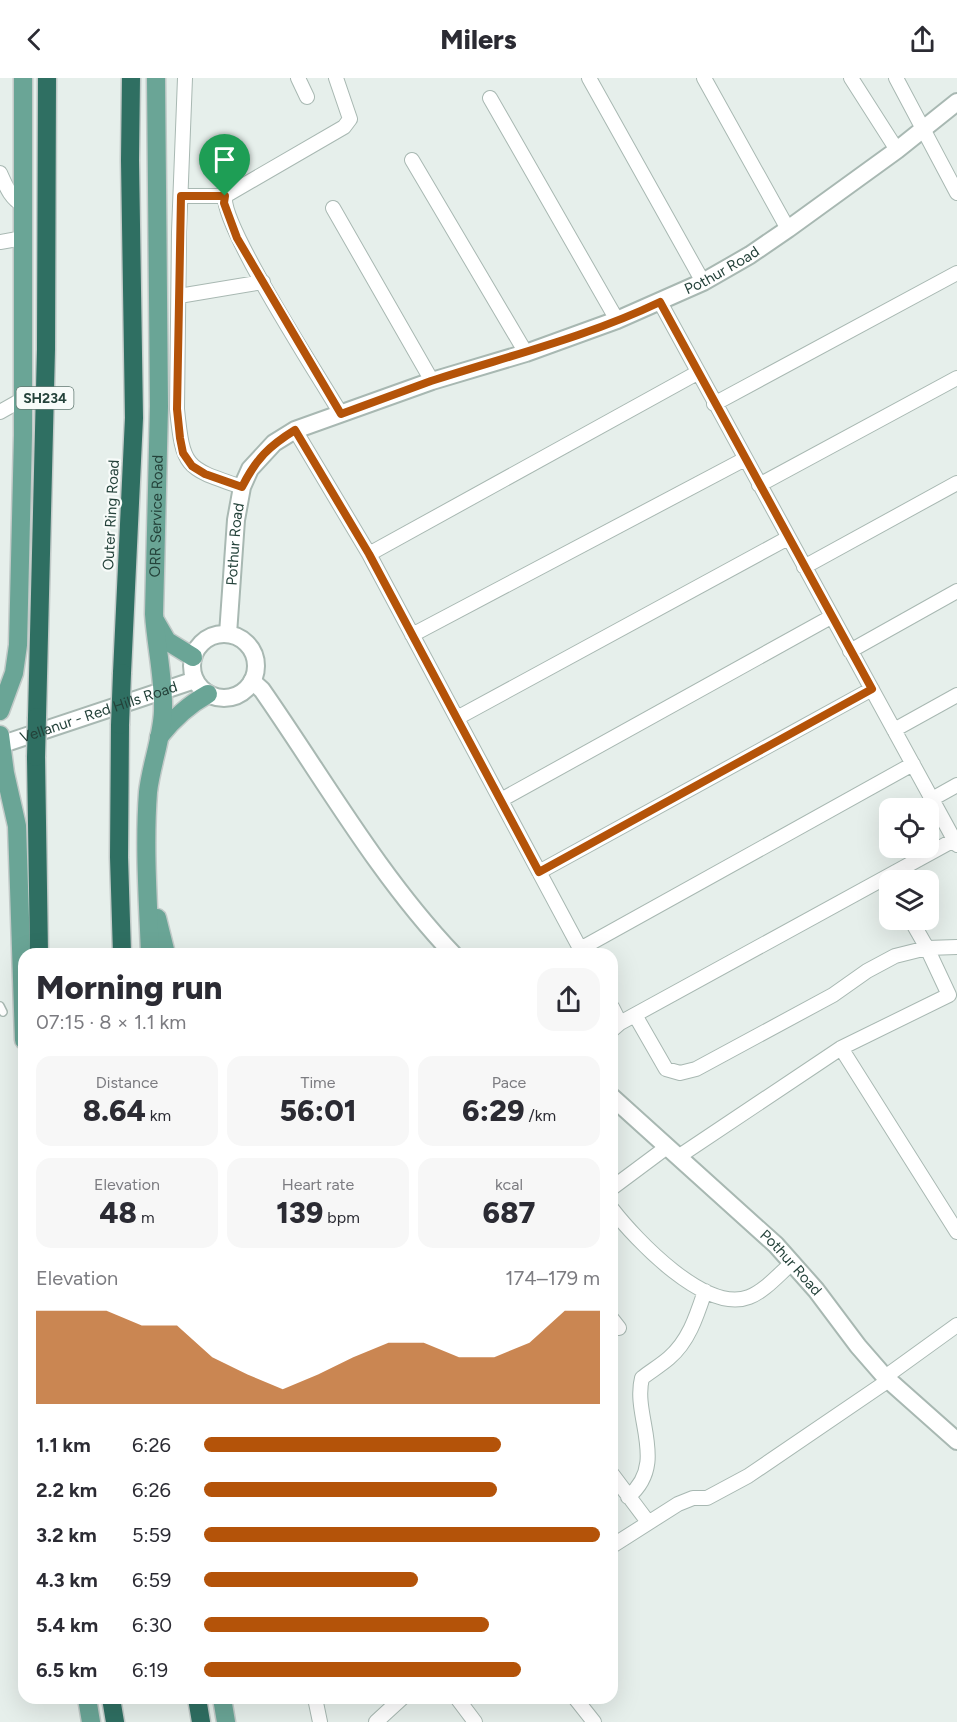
<!DOCTYPE html>
<meta charset="utf-8">
<style>
body{margin:0;font-family:Figtree,sans-serif;background:#f7f7f7;color:#2b2b33;height:100vh;display:flex;flex-direction:column;font-size:22px;white-space:nowrap}
*{box-sizing:border-box;margin:0}
p{font-size:20px;color:#7c7c81}
.icon{flex:none;width:33px;height:33px;fill:none;stroke:currentColor;stroke-width:2;stroke-linecap:round;stroke-linejoin:round}
.map{position:relative;flex:1;overflow:hidden}
.details{position:absolute;left:18px;top:870px;width:600px;height:756px;display:flex;flex-direction:column;background:#fff;border-radius:18px;box-shadow:0 6px 24px #0002}
.details>*{flex:none}
.controls{position:absolute;left:879px;top:720px;display:grid;gap:12px}
.controls a{display:grid;place-items:center;width:60px;height:60px;border-radius:12px;background:#fff;box-shadow:0 6px 24px #0002;font-size:30px}
.pin{position:absolute;display:grid;place-items:center;width:51px;height:51px;color:#fff;margin:-62px -26px;border-radius:50% 50% 50% 0;rotate:-45deg;box-shadow:0 0 6px #0007}
.pin .icon{rotate:45deg}
.round{display:grid;place-items:center;flex:none;width:63px;height:63px;border-radius:18px;background:#f7f7f7}
.summary{display:flex;align-items:center;justify-content:space-between;height:102px;padding:0 18px}
h1{font-size:33px;font-weight:800;line-height:45px}
.figures{display:grid;grid-template-columns:repeat(3,1fr);gap:9px;height:102px;padding:6px 18px}
.figures div{display:grid;align-content:center;border-radius:15px;background:#f7f7f7;text-align:center}
.figures b{font-size:30px;font-weight:800}
.figures small{font-size:16px;font-weight:400}
.figures p{font-size:16px}
.chart{height:168px;padding:12px 18px}
.chart p{display:flex;justify-content:space-between}
.chart svg{width:100%;height:108px;margin-top:6px;fill:#b45309;opacity:.7}
ul{padding:0 18px;list-style:none;font-size:20px}
li{display:grid;grid-template-columns:96px 72px 1fr;align-items:center;height:45px}
li i{height:15px;border-radius:8px;background:#b45309}
header{display:flex;justify-content:space-between;align-items:center;height:78px;padding:0 18px;background:#fff;font-size:27px;font-weight:800}
.map>svg:first-child{display:block}
</style>
<header><svg class="icon" aria-label="back" viewBox="0 0 24 24"><path d="M15 5l-7 7 7 7"/></svg>Milers<svg class="icon" aria-label="share" viewBox="0 0 24 24"><path d="M12 15V3M7 8l5-5 5 5M5 13v7h14v-7"/></svg></header>
<div class="map">
<svg width="957" height="1644" viewBox="0 0 957 1644">
<rect width="100%" height="100%" fill="#e6efeb"/>
<g fill="none" stroke-linecap="round" stroke-linejoin="round">
<defs>
<path id="service" d="M0,928L3,934"/>
<path id="minor" d="M185,0L179,154L177,331C183,391 186,390 242,409
M298,0L307,19
M589,0L703,204
M704,0L788,151
M851,0L897,72
M896,0L957,115
M490,20L617,242
M412,82L526,275
M0,95C6,108 10,120 23,127
M181,118H225L344,49L350,41L336,0
M225,118C221,148 320,300 341,336
M333,130L432,303
M0,164L23,160
M179,218L263,204
M660,224L957,767
M714,326L957,195
M0,334L23,321
M295,352L369,476L583,876
M759,407L957,300
M369,476L697,295
M804,489L957,405
M412,557L745,381
M850,573L957,513
M457,640L788,460
M894,652L957,617
M932,721L957,707
M501,722L831,539
M539,794L872,611
M580,871L913,686
M612,929L620,945
M635,937L666,991L680,995L696,991L833,917L867,893L895,878L927,870L957,869
M612,952L620,945L954,762
M841,970L957,1154
M678,1079L841,970L949,917L927,870L911,842
M612,1110L667,1069
M612,1131C636,1162 706,1236 749,1219C765,1213 779,1196 792,1185
M612,1241L619,1250
M885,1299L957,1247
M612,1396L648,1444
M628,1419C669,1385 632,1339 642,1300C651,1293 661,1287 669,1280C689,1263 697,1237 705,1213
M612,1468L678,1426L693,1420H707L748,1398L889,1302
M315,1620L320,1644
M457,1620L475,1644
M575,1620L594,1644
M376,1644L402,1620"/>
<g id="tertiary">
<path id="s1" d="M228,556L236,442L242,409L250,391L274,365L295,352L432,303L526,275L617,242L703,204L750,177L788,151L897,72L957,24"/>
<circle cx="224" cy="588" r="32"/>
<path d="M252,603L262,612C324,701 378,797 453,876"/>
<path id="s2" d="M0,667L195,602"/>
<path id="s3" d="M612,1019L776,1167L816,1212L858,1268L885,1299L957,1363"/>
</g>
<g id="primary">
<path d="M156,544L167,563L193,579"/>
<path d="M0,633L14,595L18,567L23,357V0"/>
<path d="M0,657L5,695L17,748L24,962"/>
<path d="M159,659C173,641 188,627 208,616"/>
<path d="M157,840L166,876"/>
<path id="s4" d="M150,876C148,822 144,768 148,714C151,687 162,660 163,633C164,600 156,568 154,536L159,328L156,0"/>
<path d="M87,1620L91,1644"/>
<path d="M222,1620L226,1644"/>
</g>
<path id="motorway" d="M122,595L134,340L130,82L131,0
M37,639L46,271L47,0
M120,647L119,779L122,876
M36,679L39,876
M111,1620L115,1644
M197,1620L201,1644"/>
</defs>
<!-- service casing -->
<use href="#service" stroke="#a8b8b2" stroke-width="10"/>
<!-- minor casing -->
<use href="#minor" stroke="#a8b8b2" stroke-width="16"/>
<!-- tertiary casing -->
<use href="#tertiary" stroke="#a8b8b2" stroke-width="20"/>
<!-- primary casing -->
<use href="#primary" stroke="#c2cac8" stroke-width="21"/>
<!-- motorway casing -->
<use href="#motorway" stroke="#c2cac8" stroke-width="21"/>
<!-- service -->
<use href="#service" stroke="#fff" stroke-width="7"/>
<!-- minor -->
<use href="#minor" stroke="#fff" stroke-width="14"/>
<!-- tertiary -->
<use href="#tertiary" stroke="#fff" stroke-width="16"/>
<!-- primary -->
<use href="#primary" stroke="#6aa596" stroke-width="18"/>
<!-- motorway -->
<use href="#motorway" stroke="#2f6f62" stroke-width="18"/>
<defs>
<path id="motorway-bridge" d="M120,647L122,595
M36,679L37,639"/>
</defs>
<!-- motorway-bridge casing -->
<use href="#motorway-bridge" stroke="#c2cac8" stroke-width="21" stroke-linecap="butt"/>
<!-- motorway-bridge -->
<use href="#motorway-bridge" stroke="#2f6f62" stroke-width="18"/>
</g>
<g fill="none" stroke-linecap="round" stroke-linejoin="round">
<defs>
<path id="route" d="M181,118H225L224,125L237,160L341,336C371,325 401,314 431,303C508,278 587,259 660,224L872,611L539,794L369,476L295,352C269,368 256,381 242,409L205,396L192,388L183,375L180,360L177,331Z"/>
</defs>
<!-- route casing -->
<use href="#route" stroke="#fff" stroke-width="12"/>
<!-- route -->
<use href="#route" stroke="#b45309" stroke-width="8"/>
</g>
<g text-anchor="middle" stroke-width="4.5" stroke-linejoin="round" paint-order="stroke">
<!-- shield labels -->
<rect fill="#f7fbf9" stroke="#637a73" stroke-width="1.5" x="16.5" y="309" width="57" height="22" rx="4.5"/>
<g font-size="14" font-weight="bold" fill="#24423a">
<text x="45" y="325">SH234</text>
</g>
<!-- street labels -->
<g font-size="15" fill="#24423a" stroke="#f7fbf9">
<text dy="5" stroke="none"><textPath href="#s1" startOffset="684">Pothur Road</textPath></text>
<text transform="translate(111 437) rotate(-87)" y="5">Outer Ring Road</text>
<text dy="5" stroke="none"><textPath href="#s4" startOffset="440">ORR Service Road</textPath></text>
<text dy="5" stroke="none"><textPath href="#s1" startOffset="90">Pothur Road</textPath></text>
<text dy="5" stroke="none"><textPath href="#s2" startOffset="104">Vellanur - Red Hills Road</textPath></text>
<text dy="5" stroke="none"><textPath href="#s3" startOffset="244">Pothur Road</textPath></text>
</g>
</g>
</svg>
<div class="controls">
<a><svg class="icon" aria-label="locate" viewBox="0 0 24 24"><circle cx="12" cy="12" r="6"/><path d="M12 2v4M12 18v4M2 12h4M18 12h4"/></svg></a>
<a><svg class="icon" aria-label="layers" viewBox="0 0 24 24"><path d="M12 4l9 5-9 5-9-5zM3 14l9 5 9-5"/></svg></a>
</div>
<div class="pin" style="left:225px;top:118px;background:#1e9e55"><svg class="icon" aria-label="arrive" viewBox="0 0 24 24"><path d="M6 21V4h12l-3 4 3 4H6"/></svg></div>
<section class="details">
<div class="summary"><div><h1>Morning run</h1><p>07:15 · 8 × 1.1 km</p></div><a class="round"><svg class="icon" aria-label="share" viewBox="0 0 24 24"><path d="M12 15V3M7 8l5-5 5 5M5 13v7h14v-7"/></svg></a></div>
<div class="figures">
<div><p>Distance</p><b>8.64<small> km</small></b></div>
<div><p>Time</p><b>56:01</b></div>
<div><p>Pace</p><b>6:29<small> /km</small></b></div>
</div>
<div class="figures">
<div><p>Elevation</p><b>48<small> m</small></b></div>
<div><p>Heart rate</p><b>139<small> bpm</small></b></div>
<div><p>kcal</p><b>687</b></div>
</div>
<div class="chart"><p><span>Elevation</span>174–179 m</p>
<svg viewBox="0 0 160 44" preserveAspectRatio="none"><path d="M0 44V6L10 6L20 6L30 12L40 12L50 25L60 32L70 38L80 32L90 25L100 19L110 19L120 25L130 25L140 19L150 6L160 6V44z"/></svg>
</div>
<ul>
<li><b>1.1 km</b>6:26<i style="width:75%"></i></li>
<li><b>2.2 km</b>6:26<i style="width:74%"></i></li>
<li><b>3.2 km</b>5:59<i style="width:100%"></i></li>
<li><b>4.3 km</b>6:59<i style="width:54%"></i></li>
<li><b>5.4 km</b>6:30<i style="width:72%"></i></li>
<li><b>6.5 km</b>6:19<i style="width:80%"></i></li>
</ul>
</section>
</div>
